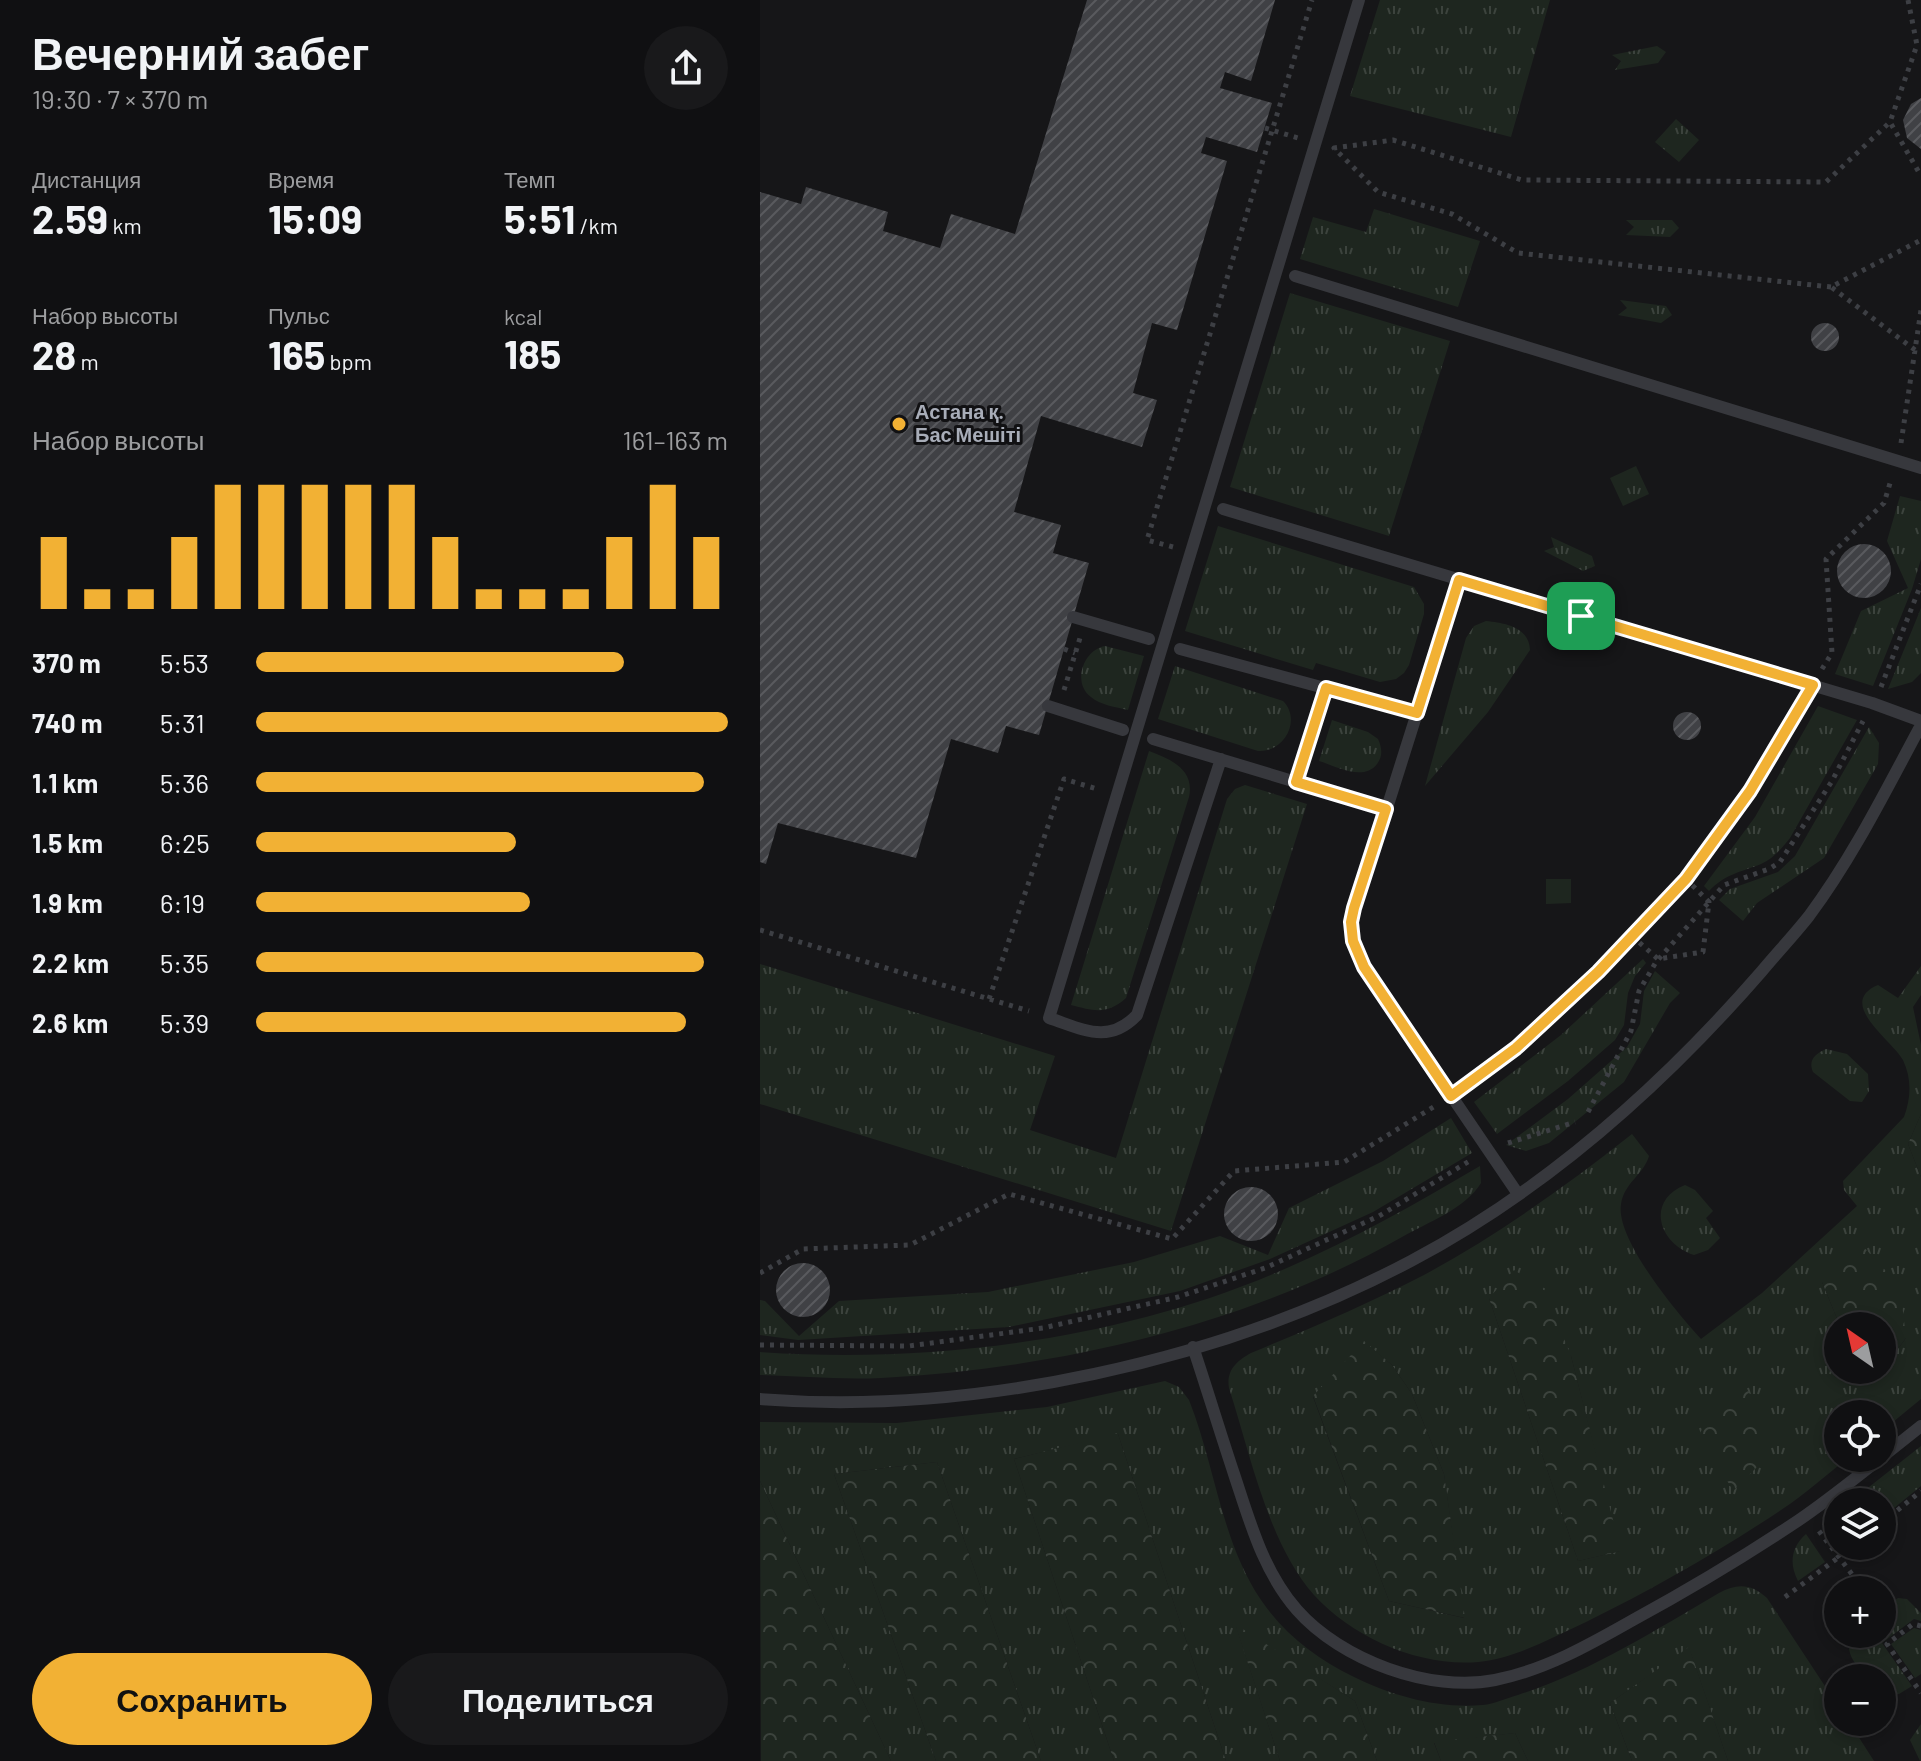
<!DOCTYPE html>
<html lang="ru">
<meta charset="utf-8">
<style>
body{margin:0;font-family:Barlow,sans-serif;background:#19191b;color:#f1f3f6;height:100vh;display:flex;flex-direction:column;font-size:30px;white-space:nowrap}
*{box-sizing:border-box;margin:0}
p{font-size:26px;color:#9c9d9f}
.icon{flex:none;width:44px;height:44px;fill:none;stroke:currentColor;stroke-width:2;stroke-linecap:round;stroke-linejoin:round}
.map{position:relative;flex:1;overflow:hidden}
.drawer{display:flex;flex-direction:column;background:#101012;width:760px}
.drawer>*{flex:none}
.needle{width:52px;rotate:326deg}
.buttons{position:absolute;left:1064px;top:1312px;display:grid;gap:16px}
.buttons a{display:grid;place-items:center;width:72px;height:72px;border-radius:50%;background:#101012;box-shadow:0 4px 12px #0003,0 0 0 2px #303032;font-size:40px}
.pin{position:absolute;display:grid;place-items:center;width:68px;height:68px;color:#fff;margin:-34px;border-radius:16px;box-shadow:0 4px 12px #0006}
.round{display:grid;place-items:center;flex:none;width:84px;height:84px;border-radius:42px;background:#19191b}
.overview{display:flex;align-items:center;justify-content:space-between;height:136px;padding:0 32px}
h1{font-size:44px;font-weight:700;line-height:60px}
.figures{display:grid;grid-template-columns:repeat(3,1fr);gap:12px;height:136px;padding:8px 32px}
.figures div{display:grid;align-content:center}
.figures b{font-size:40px;font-weight:700}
.figures small{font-size:22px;font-weight:400}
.figures p{font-size:22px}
.chart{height:224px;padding:16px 32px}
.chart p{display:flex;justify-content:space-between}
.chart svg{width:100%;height:144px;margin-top:8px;stroke:#f2b134;stroke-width:6}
.primary-button{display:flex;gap:16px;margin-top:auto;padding:16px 32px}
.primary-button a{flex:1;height:92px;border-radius:48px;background:#f2b134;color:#111;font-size:32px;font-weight:700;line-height:92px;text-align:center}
.primary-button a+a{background:#19191b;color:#f1f3f6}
ul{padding:0 32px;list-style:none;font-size:26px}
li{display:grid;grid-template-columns:128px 96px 1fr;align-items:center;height:60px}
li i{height:20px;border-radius:10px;background:#f2b134}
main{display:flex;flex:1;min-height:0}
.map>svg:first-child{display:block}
</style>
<main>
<section class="drawer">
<div class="overview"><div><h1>Вечерний забег</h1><p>19:30 · 7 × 370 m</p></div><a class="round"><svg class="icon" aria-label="share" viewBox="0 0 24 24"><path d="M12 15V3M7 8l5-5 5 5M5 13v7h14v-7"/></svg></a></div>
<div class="figures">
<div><p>Дистанция</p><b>2.59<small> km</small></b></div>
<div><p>Время</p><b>15:09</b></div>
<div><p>Темп</p><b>5:51<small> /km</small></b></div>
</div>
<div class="figures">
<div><p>Набор высоты</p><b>28<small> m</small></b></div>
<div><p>Пульс</p><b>165<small> bpm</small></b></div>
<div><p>kcal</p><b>185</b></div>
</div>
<div class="chart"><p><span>Набор высоты</span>161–163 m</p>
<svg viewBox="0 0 160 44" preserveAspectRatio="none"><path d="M5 44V22M15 44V38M25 44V38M35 44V22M45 44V6M55 44V6M65 44V6M75 44V6M85 44V6M95 44V22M105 44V38M115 44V38M125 44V38M135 44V22M145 44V6M155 44V22"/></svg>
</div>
<ul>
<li><b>370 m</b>5:53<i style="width:78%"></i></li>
<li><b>740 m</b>5:31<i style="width:100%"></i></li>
<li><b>1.1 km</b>5:36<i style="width:95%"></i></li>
<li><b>1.5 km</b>6:25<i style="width:55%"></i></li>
<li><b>1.9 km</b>6:19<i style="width:58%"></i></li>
<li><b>2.2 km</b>5:35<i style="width:95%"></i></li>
<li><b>2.6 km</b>5:39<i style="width:91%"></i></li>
</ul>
<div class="primary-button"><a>Сохранить</a><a>Поделиться</a></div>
</section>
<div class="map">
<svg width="1161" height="1761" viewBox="0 0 1161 1761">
<defs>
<pattern id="grass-tufts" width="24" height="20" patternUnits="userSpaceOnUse" patternTransform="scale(2)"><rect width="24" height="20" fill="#1e261f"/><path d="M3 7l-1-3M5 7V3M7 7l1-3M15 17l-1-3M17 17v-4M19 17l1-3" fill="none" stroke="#3c433d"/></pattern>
<pattern id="forest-crowns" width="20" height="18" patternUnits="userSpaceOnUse" patternTransform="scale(2)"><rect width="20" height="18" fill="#1e261f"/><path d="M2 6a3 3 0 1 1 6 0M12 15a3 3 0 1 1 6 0" fill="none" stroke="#3c433d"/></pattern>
<pattern id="building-hatch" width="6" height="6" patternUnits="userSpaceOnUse" patternTransform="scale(2)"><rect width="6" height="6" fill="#404145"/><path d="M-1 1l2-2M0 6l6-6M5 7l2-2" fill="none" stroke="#595a5e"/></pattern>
</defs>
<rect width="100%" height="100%" fill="#161618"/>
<!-- grass -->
<path fill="url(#grass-tufts)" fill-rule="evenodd" d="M620,0H790L751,137L590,96Z
M897,46L906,52L898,63L855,70L861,61L852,55Z
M916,119L939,140L919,162L895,142Z
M614,209L720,241L698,307L540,259L553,217L606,232Z
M866,220H912L919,228L910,237L866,235L874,227Z
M530,293L690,341L629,536L470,487Z
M860,300L906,306L912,315L901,323L858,315L867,308Z
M876,466L889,494L863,506L850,478Z
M1140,496L1161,501V559L1152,589L1113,686L1075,674L1101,611L1148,588L1127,541Z
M458,526L654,587L664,604V614L649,665L644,673L636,679L620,682L556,663L553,670L425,631Z
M791,537L832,556L835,566L823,571L784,551L794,547Z
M1161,608V673L1152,682L1128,689Z
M726,621C745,623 769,627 770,650L728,712L665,786L706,638L714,626Z
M345,646L384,656L368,710C356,707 340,705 331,697C312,683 323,650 345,646Z
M415,666L523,701C542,720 524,753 498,751L398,719Z
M1058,706L1097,720L1030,838C1022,848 1013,859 1001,864C981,872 965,874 949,891L944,886L995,817Z
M572,720L608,732L618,739C622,748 623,756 617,764C603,782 576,766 559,761Z
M1109,727L1119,743L1118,764L1064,858L997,903L983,921L959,900L970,889L1018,872L1035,856Z
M389,751C410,759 435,769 429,797L366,998C347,1015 334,1011 311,1005Z
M485,785L547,804L411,1231L0,1104V964L295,1056L270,1130L356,1158L467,799L475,789Z
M786,879H811V903L786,904Z
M883,959L886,963L875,976L868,993L864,1025L855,1040L808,1081L737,1134L714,1102L801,1035Z
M1161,966V995L1153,1007L1161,1045V1114L1148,1144L1161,1177V1399L1122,1431V1414H1078V1458H1088C1066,1475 1044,1495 1021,1510C958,1552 893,1589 826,1622C791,1638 756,1658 718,1662C660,1667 593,1638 554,1595C508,1543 490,1453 469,1388C466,1370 477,1361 491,1353C549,1329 608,1304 664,1275C738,1235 806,1186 872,1134L889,1156C884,1174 864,1183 861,1204C855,1239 918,1314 941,1339L1002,1293L1097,1206L1084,1190L1083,1181L1144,1117C1151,1098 1152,1079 1143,1060C1133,1041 1075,1003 1118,985L1138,998ZM1062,1282L1146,1338L1131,1358L1122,1364V1370H1112L1100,1377L1097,1370H1078L1080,1326ZM729,1298L811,1356L860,1551L818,1561ZM604,1342L632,1365L652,1394L684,1474L704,1618L629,1601L553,1397Z
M895,971L920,993L910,1003L864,1082L789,1143L766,1151L746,1145L808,1099L867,1047L880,1024L884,991Z
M1066,1049L1087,1054L1108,1074L1109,1091L1102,1102L1090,1101L1053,1072C1048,1060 1055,1054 1066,1049Z
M691,1118L712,1153L613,1212L510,1259L420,1291L249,1327L38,1340L0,1335V1300L5,1301L39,1336L79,1301L228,1292L374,1262L460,1236L508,1255L529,1208L623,1161Z
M720,1166L721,1183C705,1209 668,1222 642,1237C485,1326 300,1368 121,1378C81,1380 40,1376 0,1375V1352C175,1364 366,1339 527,1268C594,1239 657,1203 720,1166Z
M925,1185L935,1190L953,1211L946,1218L960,1238L948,1250L934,1255C899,1244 885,1201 925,1185Z
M405,1381L419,1387L429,1400C455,1465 461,1541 501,1600C525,1635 556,1658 594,1677C632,1696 679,1709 723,1705C734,1704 747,1698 758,1695C830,1672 894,1631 959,1593C978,1583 991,1584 1007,1598L1078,1706V1722H1089L1114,1761H968L929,1648L850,1703L872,1761H768L755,1733L674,1743L681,1761H617L595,1701L476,1626L520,1761H466L358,1434L254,1459L354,1761H281L177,1462L74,1474L176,1761H131L0,1481V1422L137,1423L287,1407Z
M1161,1446V1486L1122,1518V1502H1090Z
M1046,1534L1065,1562L1038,1581C1029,1564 1031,1547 1046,1534Z
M1138,1598L1147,1599L1161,1613V1621L1154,1619L1122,1643L1152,1686L1139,1694L1122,1695V1678H1106C1095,1663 1084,1653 1091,1634H1122V1609Z
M1154,1628L1161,1630V1674L1155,1678L1131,1644Z
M1161,1724V1761H1160L1150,1740Z"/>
<!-- forest -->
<path fill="url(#forest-crowns)" d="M1161,1114V1177L1148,1144Z
M1097,1240L1140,1286L1146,1338L1131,1358L1122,1364V1326H1080L1062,1282Z
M754,1270L784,1289L811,1356L861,1551L818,1561L729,1298Z
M604,1341L632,1365L652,1394L684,1474L705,1618L629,1601L553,1396Z
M967,1381L983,1383L998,1407L1004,1430L997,1467L973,1491L940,1433Z
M358,1433V1434L466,1761H354L254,1459Z
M177,1462L281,1761H176L74,1474Z
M0,1481L131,1761H1Z
M475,1624L595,1701L617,1761H520Z
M929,1647L968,1761H872L850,1703Z
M755,1733L768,1761H681L674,1742Z"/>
<!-- building -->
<path fill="url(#building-hatch)" d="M327,0H515L491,81L465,72L460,88L512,103L497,152L446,137L441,153L467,161L417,330L392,323L373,393L397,400L382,447L281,416L254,512L301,525L293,553L329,563L279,735L246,726L238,753L191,739L156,858L18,823L6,864L0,862V192L41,204L46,187L128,212L123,231L180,248L191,214L255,234Z
M1161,98V149L1147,138L1143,120L1151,104Z
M1051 337a14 14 0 1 1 28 0a14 14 0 1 1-28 0Z
M1077 571a27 27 0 1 1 54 0a27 27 0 1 1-54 0Z
M913 726a14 14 0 1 1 28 0a14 14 0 1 1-28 0Z
M464 1214a27 27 0 1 1 54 0a27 27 0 1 1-54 0Z
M16 1290a27 27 0 1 1 54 0a27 27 0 1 1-54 0Z"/>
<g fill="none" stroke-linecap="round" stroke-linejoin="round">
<!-- path -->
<path stroke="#3d3f44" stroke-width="5" stroke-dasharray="4 6" stroke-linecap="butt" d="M1148,0L1157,45L1130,122L1161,176
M505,128L538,138
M1071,287L758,253L692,214L618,192L574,148L633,140L762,180L1066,182L1130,122
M1155,350L1071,287L1161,240
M1141,443L1161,310
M413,547L387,540L552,0
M304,649L315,653
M1062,669L1072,653L1066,559L1124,503L1131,480
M1121,687L1161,584
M304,690L320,638
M0,930L269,1011
M872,936L898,959L943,952L949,902L926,879
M229,999L304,779L337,789
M706,1085C786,1025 860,956 925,880C971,826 1007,763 1043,702
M828,1112L871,1031L879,991L896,962L964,885L1009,869L1020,862L1072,781L1103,721
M748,1143L815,1122
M0,1273L43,1249L150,1245L249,1194L412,1239L474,1171L584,1162L675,1106
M0,1345L149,1346L283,1328L418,1297L505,1268L619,1216L711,1160
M1122,1523L1161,1491
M1059,1531L1104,1590
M1025,1597L1094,1546
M1161,1626L1153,1624L1127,1644L1161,1693"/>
<!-- service -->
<path stroke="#37383d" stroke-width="12" d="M535,276L1161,468
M463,509L1112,703L1161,721
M699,580L591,922L593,941L604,967L758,1194
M313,617L389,639
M420,649L657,713
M288,706L363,730
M393,739L626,809
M461,759L377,1015C348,1045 323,1029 289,1018L599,0
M536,782L566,688
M433,1347C447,1389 460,1432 474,1474C490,1522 503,1571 537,1610C581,1660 670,1693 735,1680C785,1670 829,1645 873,1620C930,1589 985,1556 1039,1520C1067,1501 1094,1479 1121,1458
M0,1399C213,1416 462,1361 651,1261C785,1190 903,1085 1002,971C1017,953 1034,935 1049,916C1093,857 1126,790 1161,725
M1122,1457L1161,1426"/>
</g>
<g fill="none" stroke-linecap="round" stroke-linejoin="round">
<defs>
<path id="route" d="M699,580L1053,685L990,791L926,879L838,972L756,1048L691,1096L604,967L593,941L591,922L594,908L626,809L536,782L566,688L657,713Z"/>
</defs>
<!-- route casing -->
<use href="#route" stroke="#fff" stroke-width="16"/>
<!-- route -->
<use href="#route" stroke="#f2b134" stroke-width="10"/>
</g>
<!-- markers -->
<circle fill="#f2b134" stroke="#111113" stroke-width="3" cx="139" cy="424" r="8"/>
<g text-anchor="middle" stroke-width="6" stroke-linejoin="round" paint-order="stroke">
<!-- poi labels -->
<g font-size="20" font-weight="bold" fill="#a8adb8" stroke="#111113" text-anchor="start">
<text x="155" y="419">Астана қ.<tspan x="155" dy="23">Бас Мешіті</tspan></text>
</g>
</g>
</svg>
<div class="buttons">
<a><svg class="needle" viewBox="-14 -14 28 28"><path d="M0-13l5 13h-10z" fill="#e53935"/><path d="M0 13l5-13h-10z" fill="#9c9d9f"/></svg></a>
<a><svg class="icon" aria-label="locate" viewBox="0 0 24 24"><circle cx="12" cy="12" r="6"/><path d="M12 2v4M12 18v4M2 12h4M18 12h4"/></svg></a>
<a><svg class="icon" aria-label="layers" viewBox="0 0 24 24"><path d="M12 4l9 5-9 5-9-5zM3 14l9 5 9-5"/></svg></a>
<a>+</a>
<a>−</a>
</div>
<div class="pin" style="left:821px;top:616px;background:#1e9e55"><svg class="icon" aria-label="arrive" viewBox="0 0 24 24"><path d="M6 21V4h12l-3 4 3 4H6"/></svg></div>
</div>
</main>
